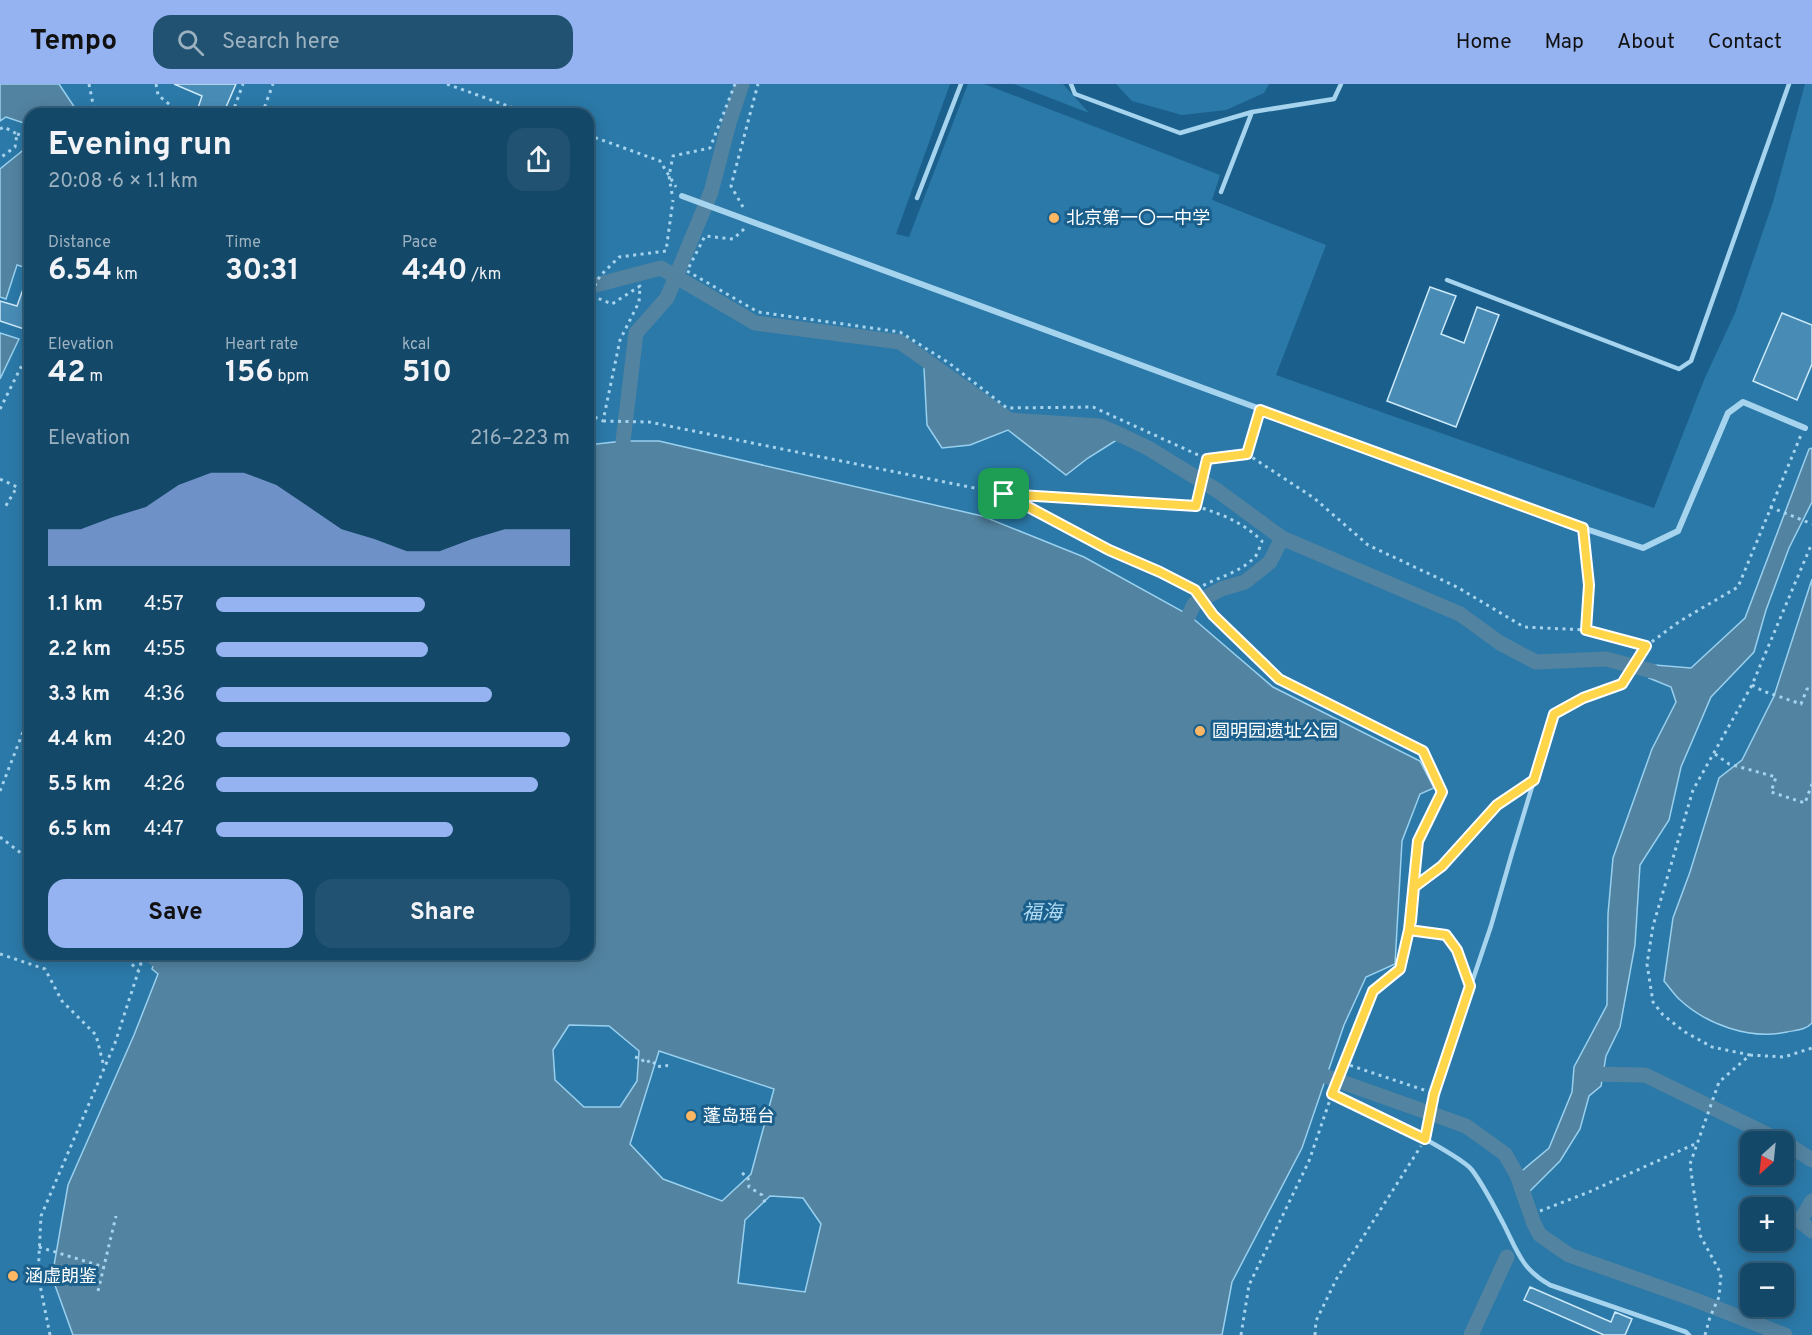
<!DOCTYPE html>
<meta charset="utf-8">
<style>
body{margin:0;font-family:Overpass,"Noto Sans SC",sans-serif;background:#215271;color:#f1f3f6;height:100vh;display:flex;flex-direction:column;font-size:22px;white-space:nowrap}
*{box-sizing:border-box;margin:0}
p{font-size:20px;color:#9db2c0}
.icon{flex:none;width:33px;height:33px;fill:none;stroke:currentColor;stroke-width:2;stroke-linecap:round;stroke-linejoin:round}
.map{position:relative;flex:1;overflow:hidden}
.details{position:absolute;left:24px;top:24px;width:570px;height:852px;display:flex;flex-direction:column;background:#144869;border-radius:18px;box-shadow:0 3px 15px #0003,0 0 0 2px #33607d}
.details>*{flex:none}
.needle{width:39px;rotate:207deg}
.fabs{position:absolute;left:1740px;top:1047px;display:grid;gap:12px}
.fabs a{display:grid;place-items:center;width:54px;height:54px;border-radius:12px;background:#144869;box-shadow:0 3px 15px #0003,0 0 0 2px #33607d;font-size:30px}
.pin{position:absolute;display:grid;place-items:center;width:51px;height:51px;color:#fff;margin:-26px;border-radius:12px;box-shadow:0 3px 9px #0006}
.round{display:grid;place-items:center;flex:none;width:63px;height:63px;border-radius:18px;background:#215271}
.head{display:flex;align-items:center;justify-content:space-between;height:102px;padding:0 24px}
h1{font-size:33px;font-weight:700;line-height:45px}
.metrics{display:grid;grid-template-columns:repeat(3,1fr);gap:9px;height:102px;padding:6px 24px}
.metrics div{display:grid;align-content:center}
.metrics b{font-size:30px;font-weight:700}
.metrics small{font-size:16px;font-weight:400}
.metrics p{font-size:16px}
.chart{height:168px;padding:12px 24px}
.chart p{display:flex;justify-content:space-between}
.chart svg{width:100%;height:108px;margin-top:6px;fill:#95b2f1;opacity:.7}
.cta{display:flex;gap:12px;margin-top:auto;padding:12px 24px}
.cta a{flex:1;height:69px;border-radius:18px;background:#95b2f1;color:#111;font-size:24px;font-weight:700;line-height:69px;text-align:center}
.cta a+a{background:#215271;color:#f1f3f6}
ul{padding:0 24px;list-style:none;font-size:20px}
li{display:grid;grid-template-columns:96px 72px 1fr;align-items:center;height:45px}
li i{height:15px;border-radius:8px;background:#95b2f1}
header{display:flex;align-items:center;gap:36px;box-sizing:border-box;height:84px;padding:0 30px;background:#95b2f1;color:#111}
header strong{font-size:28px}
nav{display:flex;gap:33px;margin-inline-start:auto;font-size:21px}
.search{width:420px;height:54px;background:#215271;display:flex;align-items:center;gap:15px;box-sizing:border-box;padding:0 21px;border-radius:18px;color:#9db2c0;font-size:22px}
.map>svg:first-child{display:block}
</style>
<header>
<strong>Tempo</strong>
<div class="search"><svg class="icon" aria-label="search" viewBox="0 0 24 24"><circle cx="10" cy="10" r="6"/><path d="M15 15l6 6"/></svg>Search here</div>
<nav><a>Home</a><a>Map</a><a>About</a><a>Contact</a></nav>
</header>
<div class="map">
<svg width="1812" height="1251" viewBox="0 0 1812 1251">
<rect width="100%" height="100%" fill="#1b608c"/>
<!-- green -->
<path fill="#2b79a8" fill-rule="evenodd" d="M0,0H950L896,150L909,153L968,0H984L1220,91L1212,116L1326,161L1276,291L1654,424L1704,296L1735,229L1773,118L1805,0H1812V1251H0ZM30,30H588V870H30ZM1750,1058H1784V1090H1750ZM1750,1124H1784V1156H1750ZM1750,1190H1784V1222H1750Z
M1014,0H1063L1089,29Z
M1116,0H1269L1264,9L1226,26L1182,31L1132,17Z"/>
<!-- water -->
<path fill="#5283a1" stroke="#99d0ef" stroke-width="1.5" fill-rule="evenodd" d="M0,0H59L79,30H30V185L17,181L6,215L0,213V85L27,63V40L6,33L0,37Z
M0,249L19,255L0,295Z
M929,279L1010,336L1100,342L1123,352L1088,374L1066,391L1008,346L970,361L942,364L927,341L924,284Z
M623,357H659L982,432L1084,473L1189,531L1273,603L1420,677L1434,704L1420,710L1402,757L1395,880L1366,893L1344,941L1302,1064L1232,1198L1222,1251H73L52,1193L68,1101L134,951L158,890L152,885L157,870H588V361ZM569,941L609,942L639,967L637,997L620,1023H584L555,996L553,966ZM659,967L774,1005L751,1090L722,1117L663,1095L630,1060ZM770,1112L803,1114L821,1140L805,1208L738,1199L745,1136Z
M1812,364V418L1789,464L1766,526L1754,568L1711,613L1681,683L1669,736L1640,781L1635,861L1620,943L1606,972L1601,1002L1589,1012L1580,1045L1560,1077L1524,1113L1517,1091L1549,1064L1572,1008L1574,983L1607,921L1608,830L1613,774L1652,665L1676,618L1671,603L1649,594L1655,581L1691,584L1745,534L1809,365Z
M1812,495V939C1806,946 1796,946 1787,948C1750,956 1707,941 1679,915C1674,910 1669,903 1664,897L1673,834L1690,788L1719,694L1742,676L1774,612Z"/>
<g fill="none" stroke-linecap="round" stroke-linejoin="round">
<!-- canal -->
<path stroke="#5283a1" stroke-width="15" d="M588,203L661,184L755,239L900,258L1010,336L1100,342L1123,352L1148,364L1218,407L1282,454L1460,530L1500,559L1536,578L1606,575L1652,587
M623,357L636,249L667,214L711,108L729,39L742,0
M1189,531L1194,520L1221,505L1245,498L1270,478L1282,454
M151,870L155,875
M1308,986L1466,1042L1505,1070L1517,1091L1534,1140L1540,1151L1569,1171L1693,1215L1785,1251
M1588,990L1645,991L1783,1058
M1784,1058L1812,1076
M1812,1117L1800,1137L1812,1147
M1471,1251L1507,1173"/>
</g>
<!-- building -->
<path fill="#488cb6" stroke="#cce9fa" stroke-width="1.5" d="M174,0H236L223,30H212L198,24L202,12Z
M28,191L30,192V247L0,237V217L17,222Z
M1430,203L1456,212L1441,250L1464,259L1477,223L1499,231L1456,343L1387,317Z
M1782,229L1812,241V280L1797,316L1753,297Z
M1530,1203L1611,1238L1615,1228L1632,1235L1625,1251H1604L1524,1216Z"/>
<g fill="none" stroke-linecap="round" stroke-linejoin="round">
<!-- path -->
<path stroke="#a6d3ed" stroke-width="3" stroke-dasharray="3 4.5" stroke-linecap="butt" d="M89,0L95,30
M156,0L158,11L181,30
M447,0L530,30
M232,30L243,0
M262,30L273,0
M0,45L4,43L17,50L15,63L0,74
M17,50L30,53
M588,51L660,77L676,103
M672,110L669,92L673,72L710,64L735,0
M743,123L731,102L758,0
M744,145L733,155L705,152L687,187L758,228L900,248L949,279L1007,324L1093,323L1207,375L1247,370L1314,414L1368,461L1457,503L1524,543L1586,546
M0,325L30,265
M588,330L603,337L620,256L639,218L640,202L612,220L590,211L600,192L619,173L666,167L673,116
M603,337L649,338L1004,410L1196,422C1223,431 1241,437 1262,457C1260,462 1258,470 1254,474C1238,490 1214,494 1195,506
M1247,370L1257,334
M0,395L17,403L4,425
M1004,410L1109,467L1160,488L1195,506L1213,531L1279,595L1423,667L1442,708L1418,757L1411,837L1400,885L1373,907L1332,1010
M1196,422L1207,375
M1770,423L1812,440
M1584,454L1589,501L1586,546L1646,562
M1626,594L1646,562L1680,537L1738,503L1801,351
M1752,601L1763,607L1801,620L1807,605L1812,606
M1715,670L1729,680L1776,693L1771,708L1805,719L1812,700
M0,707L30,630
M0,753L30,776
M1414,803L1442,782L1497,721L1522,704
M1409,846L1446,851L1457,866L1465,888
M0,870L45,885L62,917L96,951L104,983
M121,870L138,886
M1750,971L1784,973L1812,964
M635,973L642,975L644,979L652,976L657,983L665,981L668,982
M1343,979L1427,1007
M742,1089L748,1093L749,1103L762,1111L766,1121
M1540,1127L1589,1108L1697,1059
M39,1163L104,1183
M98,1207L116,1132
M50,1251L38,1191L41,1132L115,959L144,870
M1241,1251L1249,1201L1309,1077L1332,1010L1416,1050
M1315,1251L1316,1237L1337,1194L1421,1062
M1705,1251L1710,1233L1719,1213L1721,1190L1700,1151L1690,1080L1719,998L1750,971L1712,963L1685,948L1663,931L1653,918L1647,880L1653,842L1693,706L1752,601L1812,459"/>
<!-- service -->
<path stroke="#a6d3ed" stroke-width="4.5" d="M1071,0L1075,10L1180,49L1252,28L1334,15L1341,0
M1221,108L1252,28
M917,114L961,0
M1447,196L1679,285L1691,277L1789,0
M1622,600L1583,614L1554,630L1512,769L1491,842L1434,1010L1425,1055C1437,1062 1465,1077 1472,1086C1484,1102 1494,1122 1503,1139C1517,1166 1521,1185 1550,1201L1686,1248L1689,1251"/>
<!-- minor -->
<path stroke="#a6d3ed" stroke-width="6" d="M682,112L1583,444L1643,464L1678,447L1728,329L1743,318L1805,344"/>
</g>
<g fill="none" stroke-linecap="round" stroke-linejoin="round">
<defs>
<path id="route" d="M1004,410L1109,466L1160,488L1195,506L1213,531L1279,595L1423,667L1442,708L1418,757L1409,846L1446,851L1457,866L1470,902L1434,1010L1425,1055L1332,1010L1373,907L1400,885L1411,837L1414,803L1442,782L1497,721L1534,696L1554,630L1583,614L1622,600L1646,562L1586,546L1589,501L1583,444L1260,326L1247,370L1207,375L1196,422L1004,410"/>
</defs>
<!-- route casing -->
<use href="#route" stroke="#fff" stroke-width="12"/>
<!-- route -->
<use href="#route" stroke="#ffd54a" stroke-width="8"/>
</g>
<!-- markers -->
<g fill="#ffb763" stroke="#1b608c" stroke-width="2">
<circle cx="1054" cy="134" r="6"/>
<circle cx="1200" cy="647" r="6"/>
<circle cx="691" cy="1032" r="6"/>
<circle cx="13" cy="1192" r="6"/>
</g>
<g text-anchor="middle" stroke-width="6" stroke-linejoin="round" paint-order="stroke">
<!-- poi labels -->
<g font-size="18" fill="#fff" stroke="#1b608c" text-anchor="start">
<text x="1066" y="140">北京第一〇一中学</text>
<text x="1212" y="653">圆明园遗址公园</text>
<text x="703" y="1038">蓬岛瑶台</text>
<text x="25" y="1198">涵虚朗鉴</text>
</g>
<!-- water labels -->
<g font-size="20" font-style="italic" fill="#b2dcf4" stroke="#1b608c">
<text x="1042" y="835">福海</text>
</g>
</g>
</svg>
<div class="fabs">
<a><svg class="needle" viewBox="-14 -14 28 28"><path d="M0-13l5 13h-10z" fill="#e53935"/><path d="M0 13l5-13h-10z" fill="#9db2c0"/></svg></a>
<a>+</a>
<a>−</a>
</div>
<div class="pin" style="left:1004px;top:410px;background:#1e9e55"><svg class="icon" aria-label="arrive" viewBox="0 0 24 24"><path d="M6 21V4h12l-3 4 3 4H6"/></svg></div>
<section class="details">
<div class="head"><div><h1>Evening run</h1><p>20:08 · 6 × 1.1 km</p></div><a class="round"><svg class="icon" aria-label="share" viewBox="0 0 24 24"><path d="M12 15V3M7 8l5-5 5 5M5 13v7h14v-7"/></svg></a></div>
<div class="metrics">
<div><p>Distance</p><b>6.54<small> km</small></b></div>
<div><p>Time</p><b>30:31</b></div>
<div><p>Pace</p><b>4:40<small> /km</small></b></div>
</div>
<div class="metrics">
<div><p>Elevation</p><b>42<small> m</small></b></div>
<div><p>Heart rate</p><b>156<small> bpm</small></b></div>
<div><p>kcal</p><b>510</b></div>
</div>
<div class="chart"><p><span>Elevation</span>216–223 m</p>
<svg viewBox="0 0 160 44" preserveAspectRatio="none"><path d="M0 44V29L10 29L20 24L30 20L40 11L50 6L60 6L70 11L80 20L90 29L100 33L110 38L120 38L130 33L140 29L150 29L160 29V44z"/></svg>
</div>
<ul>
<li><b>1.1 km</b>4:57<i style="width:59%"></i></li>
<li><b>2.2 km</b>4:55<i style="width:60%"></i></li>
<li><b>3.3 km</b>4:36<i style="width:78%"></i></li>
<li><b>4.4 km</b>4:20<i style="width:100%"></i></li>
<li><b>5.5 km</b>4:26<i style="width:91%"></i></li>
<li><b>6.5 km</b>4:47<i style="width:67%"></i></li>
</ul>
<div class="cta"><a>Save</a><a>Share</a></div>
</section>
</div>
